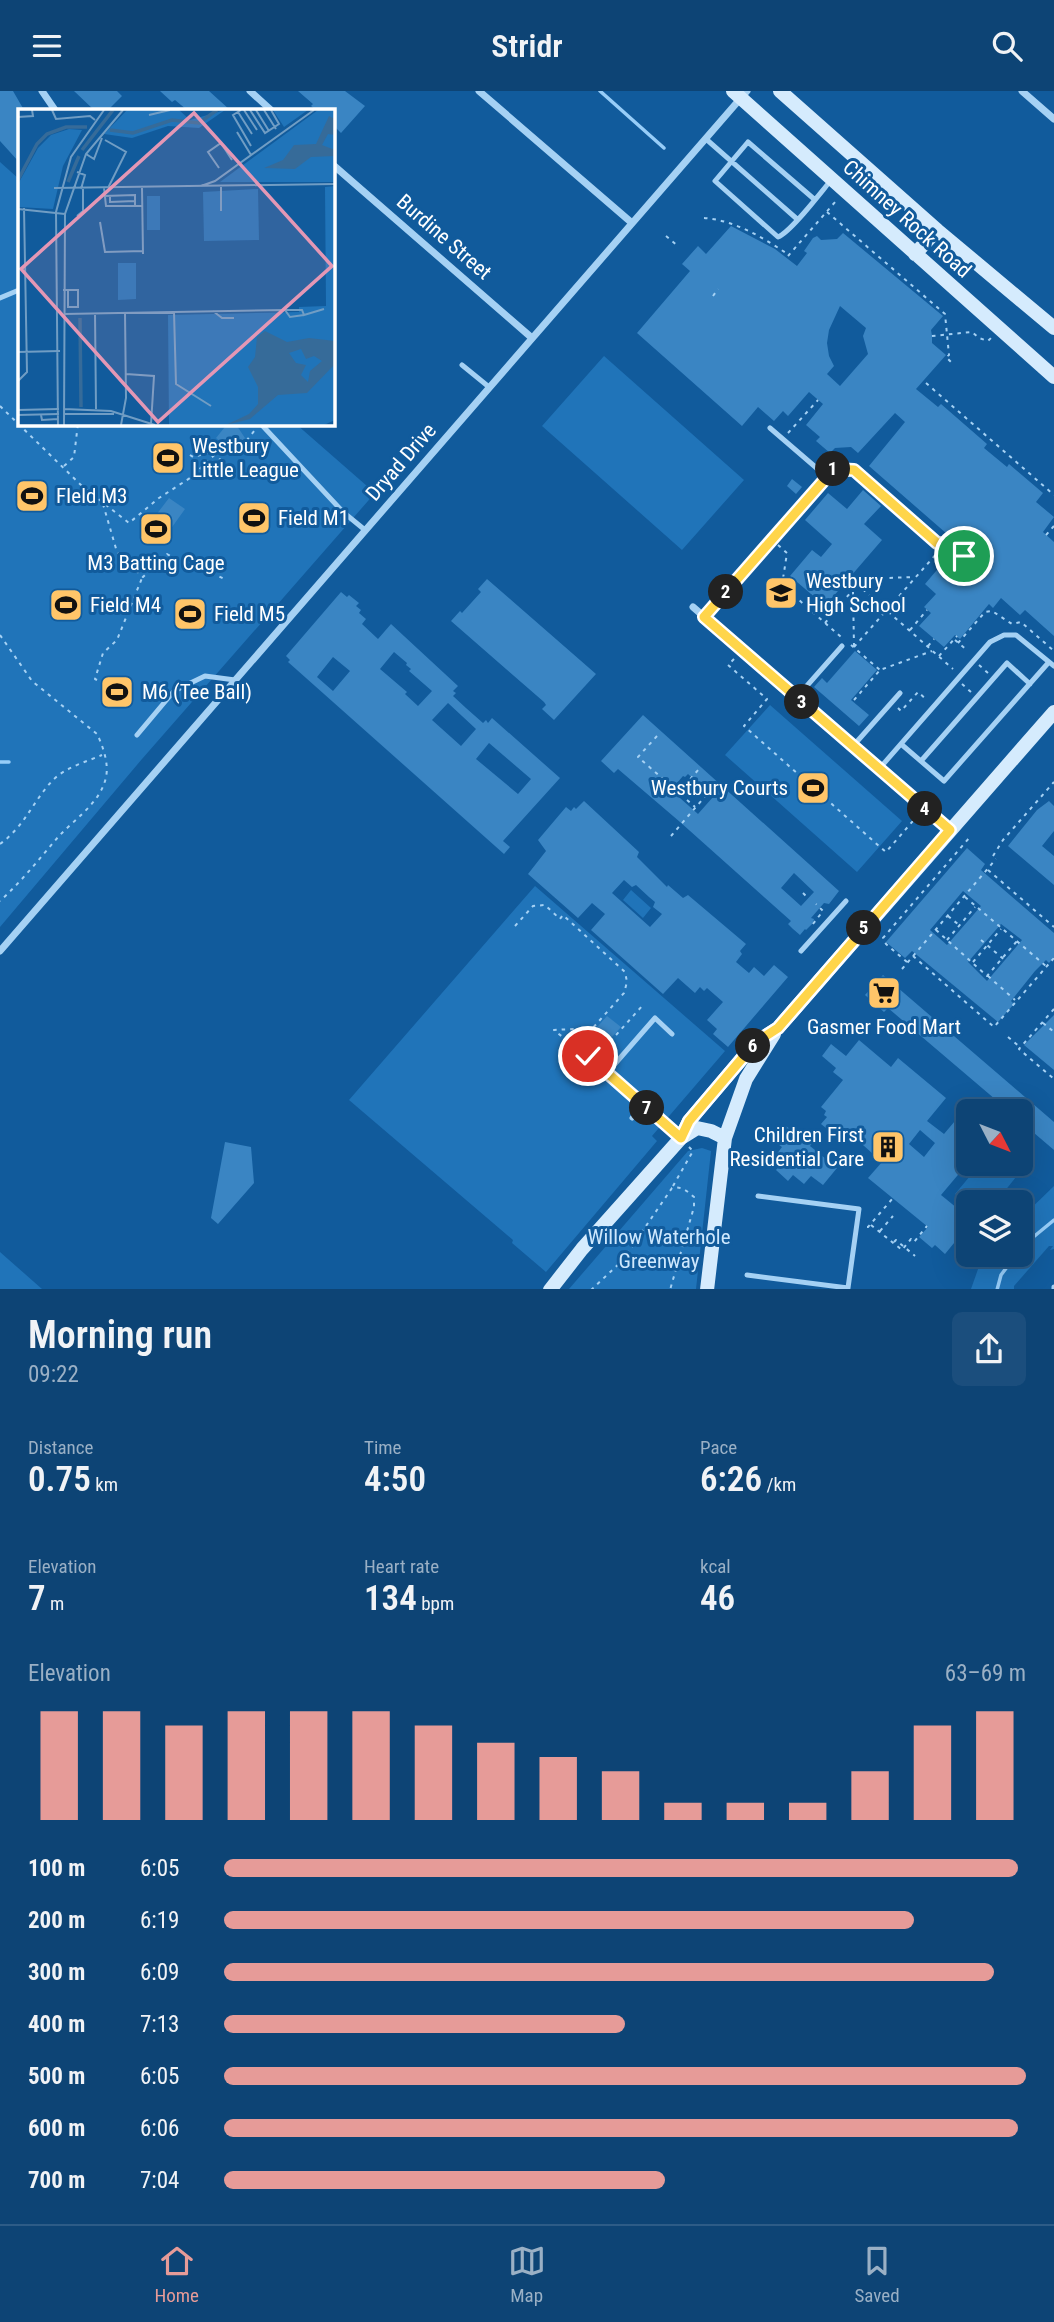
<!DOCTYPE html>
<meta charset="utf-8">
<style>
body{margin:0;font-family:"Roboto Condensed",sans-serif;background:#1b4e7d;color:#f1f3f6;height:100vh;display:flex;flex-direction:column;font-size:26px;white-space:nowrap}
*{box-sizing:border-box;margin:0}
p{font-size:23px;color:#9ab0c5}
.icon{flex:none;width:38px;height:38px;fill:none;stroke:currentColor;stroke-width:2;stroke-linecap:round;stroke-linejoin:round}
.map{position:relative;height:1198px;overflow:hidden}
.panel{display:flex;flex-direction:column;background:#0d4475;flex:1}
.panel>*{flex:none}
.needle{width:46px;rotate:132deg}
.tools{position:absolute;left:956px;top:1008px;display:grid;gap:14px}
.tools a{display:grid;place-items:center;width:77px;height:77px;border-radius:10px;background:#0d4475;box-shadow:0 7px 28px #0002,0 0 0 2px #2d5c87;font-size:35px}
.pin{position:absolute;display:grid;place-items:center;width:60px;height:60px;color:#fff;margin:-30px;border:4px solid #fff;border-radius:50%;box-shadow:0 2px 7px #0007}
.km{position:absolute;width:35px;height:35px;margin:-18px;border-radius:50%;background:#222;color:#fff;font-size:19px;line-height:35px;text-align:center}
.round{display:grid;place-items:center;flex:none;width:74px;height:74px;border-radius:10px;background:#1b4e7d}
.headline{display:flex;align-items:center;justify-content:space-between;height:119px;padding:0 28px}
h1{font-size:38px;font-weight:600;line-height:52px}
.figures{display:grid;grid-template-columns:repeat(3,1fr);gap:10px;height:119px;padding:7px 28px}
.figures div{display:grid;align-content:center}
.figures b{font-size:35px;font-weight:600}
.figures small{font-size:19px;font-weight:400}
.figures p{font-size:19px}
.chart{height:196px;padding:14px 28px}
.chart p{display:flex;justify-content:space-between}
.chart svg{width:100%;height:126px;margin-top:7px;stroke:#e69b98;stroke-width:6}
ul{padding:0 28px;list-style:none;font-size:23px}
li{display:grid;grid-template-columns:112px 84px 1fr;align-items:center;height:52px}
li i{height:18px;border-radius:9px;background:#e69b98}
header{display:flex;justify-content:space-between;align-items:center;height:91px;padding:0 28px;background:#0d4475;font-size:32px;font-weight:600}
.tabs{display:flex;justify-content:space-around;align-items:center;height:98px;border-top:2px solid #2d5c87;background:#0d4475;font-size:19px;color:#9ab0c5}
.tabs a{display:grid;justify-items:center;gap:4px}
.tabs .on{color:#e69b98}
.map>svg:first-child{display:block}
</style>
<header><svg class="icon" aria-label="menu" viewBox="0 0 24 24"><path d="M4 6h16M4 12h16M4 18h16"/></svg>Stridr<svg class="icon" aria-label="search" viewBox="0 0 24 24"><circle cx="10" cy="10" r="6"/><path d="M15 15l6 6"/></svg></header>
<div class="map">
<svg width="1054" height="1199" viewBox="0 0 1054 1199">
<rect width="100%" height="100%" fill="#115b9c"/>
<!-- green -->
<path fill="#2074b9" d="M0,71L19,88V332L296,333L375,402L142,668L0,836Z
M604,265L744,389L682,459L542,335Z
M770,614L902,730L857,781L725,664Z
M535,795L725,960L652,1045L657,1050L546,1181L512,1152L513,1149L349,1009Z
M631,799L651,817L643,827L623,809Z
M702,1057L711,1060L696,1198H569L688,1060Z
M980,1073H1010L1020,1081L996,1111H968V1114L955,1103Z
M1054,1095V1158L1050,1159L1053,1155H1049L1014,1195V1198H971L983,1164H1020V1128Z
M0,1161L42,1198H0Z"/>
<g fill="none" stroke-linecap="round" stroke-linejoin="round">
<!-- stream -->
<path stroke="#97cdf8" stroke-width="3.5" d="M600,0L664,57
M0,671H9
M1020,1157L1054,1129
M997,1199L1001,1184L1016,1164"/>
</g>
<!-- building -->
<path fill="#3a85c3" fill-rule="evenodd" d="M0,0H13L24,19H19V71L0,50Z
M74,0H117L122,5L108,19H94Z
M160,0H209L230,19H187L175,9L172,11Z
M298,0H345L365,15L341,42L333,34L336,31L332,27V19H316L311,15L313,13Z
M731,135L775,158L797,175L807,162L804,160L813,147L817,145L821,149L837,148L843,142L943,225L931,239L932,245V252L946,264L916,298L938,316L941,313L987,353L984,357L1007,376L1009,373L1043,402L1036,411L1054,426L1043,441L1054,451V545L1025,519L1020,524L1001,507L993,517L989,513L960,548L955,544L944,556L919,535L931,522L924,516L936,503L925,493L942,473L953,483L967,469L970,463L869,375L905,331L895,322L858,362L851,356L835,357L830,362L816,350L820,346L806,334L823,313L809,301L788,325L783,320L774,330L758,316L742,335L637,242L690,180L682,173L698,155L706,163ZM840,215L866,237L863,245L868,263L840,295L827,283L834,275L829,265L827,252L829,239Z
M228,332H235L245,347L233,361L216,347Z
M792,388L802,396L796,403L787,395Z
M863,399L881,415L864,433L882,449L825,515L790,485L812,459L821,466L832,453L805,429L828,402L847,418Z
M169,407L185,418L170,439L153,428Z
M487,488L596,583L554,629L542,618L546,614L544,611L451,530L460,520L462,522L481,501L478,498Z
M341,501L347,506L349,504L359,512L356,515L361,519L359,522L366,528L362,533L378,548L391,533L458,595L453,600L456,602L453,605L466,617L483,632L486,629L488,632L492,627L560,687L503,750L510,756L504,763L288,571L290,569L286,565ZM394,561L407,572L406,574L411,578L409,580L432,600L418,615L405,603L407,601L380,578ZM333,566L350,580L333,600L317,586ZM448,612L476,638L461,655L432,629ZM489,652L531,688L518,703L476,668Z
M855,560L877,579L851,609L869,624L859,635L814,596L822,587L827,592Z
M643,624L839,800L829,813L824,812L811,827L814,828L813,832L806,839L805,838L800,844L793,838L788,833L791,830L680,731L618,678L614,682L601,670ZM688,683L713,706L698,723L671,699L683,685L685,686ZM794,782L814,801L801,815L781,797Z
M584,710L639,761L637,766L667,796L668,794L683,807L688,804L746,853L740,860L742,863L736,871L749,882L754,876L764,885L774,874L788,886L728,956L713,943L717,938L707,929L723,911L707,897L704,900L700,896L695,902L678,887L663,903L591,839L605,823L592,812L578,827L528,783L546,760L538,749L566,716L571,720L574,716L576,718ZM624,789L632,796L636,794L649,806L655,811L653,816L662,823L650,836L612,802Z
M1049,710L1054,715V740L1042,755L1054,765V794L1008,755L1037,719Z
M967,757L985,773L981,779L1054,842V866L1049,872L1046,869L1035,880L1011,910L1014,913L998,931L912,860L905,867L886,851ZM963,800L981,815L947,854L930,839ZM1001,833L1022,849L987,890L968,871Z
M883,884L1054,1031V1059L1020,1030V1020H1009L888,917L884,921L865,904Z
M1054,924V979L1024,954Z
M607,925L621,936L603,956L590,944Z
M859,949L891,976L898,967L946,1007L927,1030L944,1043L960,1024L968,1030V1072L941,1104L968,1126V1135L945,1163L935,1154L932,1157L919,1146L928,1136L868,1087L882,1071L844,1037L837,1046L821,1033L827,1026L824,1024L826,1020L821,1016L843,989L833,981L836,977L822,965L831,953L846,965ZM920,1039L935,1052L924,1066L909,1053Z
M785,1034L798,1045L802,1041L813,1051L810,1055L837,1077L823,1094L811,1085L804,1093L793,1084L788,1090L776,1079L780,1074L773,1068L782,1056L772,1049Z
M225,1051L251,1056L254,1092L218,1133L211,1127Z"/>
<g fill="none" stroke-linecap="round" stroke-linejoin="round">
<!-- path -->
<path stroke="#a5d1f4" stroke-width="2" stroke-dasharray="3.5 5" stroke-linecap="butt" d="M827,121L945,223L949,264L946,266L953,273
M704,127C734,129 764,147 789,164
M666,145L678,155
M788,165L836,110
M713,205L718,198
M932,245L972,241L979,247L988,250L991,247
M926,292L1054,404
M0,315L82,395L129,432L159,407L190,387L225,354
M788,342L818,309
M241,352L243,354L255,339
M221,359L219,375L227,381
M190,364L193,366L218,359
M64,375L74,366L78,332
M103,413L117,461L143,486L167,463L194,479L203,477L226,489
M1046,444L1054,435
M778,454L787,462L782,494L841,546
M850,487L953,578
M853,501L854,555
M825,532L862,488L914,486
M910,539L927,519
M0,544L32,590L97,643C103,655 109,673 106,686C101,711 76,727 59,745C40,767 22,790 0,810
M955,549L968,560
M958,552L985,521L992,520L1012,533L1021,531L1054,560
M851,554L880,579
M928,555L934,548
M854,556L938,461
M939,565L957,545
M734,568L728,574L767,608L744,635L879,755L886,761L919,723
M979,574L988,582
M97,589L95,588L103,562L117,549L142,487
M962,593L971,601
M854,609L880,579L932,560
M898,617L901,620L918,601L927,609
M657,645L638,666L695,716
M679,701L699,678
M671,745L714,695
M0,753C25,735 33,710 53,689C66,676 86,671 102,664
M993,765L1003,749L1054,691
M988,779L1054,836
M803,802L808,807
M965,806L1046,875
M948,825L959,834
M813,833L823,820L816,813
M515,835L533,815L545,814L560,828L563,824L625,881L627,891L624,902L575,957
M936,839L987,885L1017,850
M947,849L975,816
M981,849L1006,870
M913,865L994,936L1054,867
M907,871L886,853L883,847L970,746
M973,871L1001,838
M902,878L996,768
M988,885L1015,909
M1054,918L1019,958L1054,988
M1043,932L1054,941
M1008,946L1020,956
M585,957L593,947
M581,961L554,939L592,937
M599,963L643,914
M673,1095L693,1060L689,1056
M871,1134L902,1159L911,1148L914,1151L927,1135
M867,1136H868L893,1107
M880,1140L893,1125
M894,1151L896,1149L915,1165
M591,1199L622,1170L672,1097C682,1095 687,1100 694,1106V1116L670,1199"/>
<!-- lane -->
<path stroke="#a5d1f4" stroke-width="5" d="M706,48L797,128
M814,108L748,51L715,90L778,146C791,141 821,101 832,88
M0,207L19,199
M462,274L489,296
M260,332L343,421L365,439
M770,337L827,386
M704,526L833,378L854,379L937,452L950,453L964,465
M797,606L842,555
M137,644L174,600L205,585L235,589
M901,653L944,690L1049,571
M853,655L900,602
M921,670L1007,572L1030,593
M879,678L990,551L1004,544H1016L1054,575
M801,860L846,810
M588,965L680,1047
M607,982L655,927L672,943
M632,1027L644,1014
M747,1184L848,1197L859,1118L758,1105
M1054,1199V1196"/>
<!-- street -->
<path stroke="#a5d1f4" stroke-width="7" d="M42,0L55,19
M250,0L271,19
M479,0L632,132
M1022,0L1054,28
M332,73L532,247
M693,516L950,739
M0,860L747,0"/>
<!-- secondary -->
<path stroke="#d5ebfd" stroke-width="14" d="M733,0L1054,286
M780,0L937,139L1054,237
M915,163L937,139
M681,1047L689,1030L745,964L758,950L778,937L1054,621
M550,1199L582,1158L681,1047L697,1037L711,1040L725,1047
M707,1199L725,1047L746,988L774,943"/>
</g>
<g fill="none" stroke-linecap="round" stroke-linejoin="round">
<defs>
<path id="route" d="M588,965L681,1047L689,1030L745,964L758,950L778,937L950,739L704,526L834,378L854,379L937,452L950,453L964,465"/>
</defs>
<!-- route casing -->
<use href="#route" stroke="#fff" stroke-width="14"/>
<!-- route -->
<use href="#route" stroke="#ffd54a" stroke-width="9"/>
</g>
<!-- icons -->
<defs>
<symbol id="stadium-square" viewBox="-11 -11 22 22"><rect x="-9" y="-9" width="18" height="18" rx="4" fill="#ffc569" stroke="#115b9c"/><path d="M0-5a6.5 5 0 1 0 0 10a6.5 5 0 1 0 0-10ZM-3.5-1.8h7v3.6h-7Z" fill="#111"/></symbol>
<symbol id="school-square" viewBox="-11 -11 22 22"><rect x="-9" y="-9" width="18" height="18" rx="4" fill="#ffc569" stroke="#115b9c"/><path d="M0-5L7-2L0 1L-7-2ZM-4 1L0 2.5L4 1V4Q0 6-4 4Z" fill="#111"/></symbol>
<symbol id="supermarket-square" viewBox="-11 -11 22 22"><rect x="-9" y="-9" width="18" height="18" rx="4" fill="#ffc569" stroke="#115b9c"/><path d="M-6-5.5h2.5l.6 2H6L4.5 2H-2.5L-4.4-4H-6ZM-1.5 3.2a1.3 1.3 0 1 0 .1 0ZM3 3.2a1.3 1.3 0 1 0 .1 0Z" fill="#111"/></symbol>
<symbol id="building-square" viewBox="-11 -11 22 22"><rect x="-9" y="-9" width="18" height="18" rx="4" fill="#ffc569" stroke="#115b9c"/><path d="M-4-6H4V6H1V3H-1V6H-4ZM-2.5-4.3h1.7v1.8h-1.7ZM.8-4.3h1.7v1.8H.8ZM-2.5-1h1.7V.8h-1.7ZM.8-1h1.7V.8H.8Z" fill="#111"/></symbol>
</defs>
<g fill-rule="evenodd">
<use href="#stadium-square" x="149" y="348" width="38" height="38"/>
<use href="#stadium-square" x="13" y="386" width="38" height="38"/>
<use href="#stadium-square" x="235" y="408" width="38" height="38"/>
<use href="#stadium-square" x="137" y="419" width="38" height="38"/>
<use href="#school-square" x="762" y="483" width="38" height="38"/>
<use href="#stadium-square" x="47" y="495" width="38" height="38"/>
<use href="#stadium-square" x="171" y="504" width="38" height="38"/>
<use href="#stadium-square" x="98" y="582" width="38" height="38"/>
<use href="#stadium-square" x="794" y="678" width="38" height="38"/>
<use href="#supermarket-square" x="865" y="883" width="38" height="38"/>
<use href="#building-square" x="869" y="1037" width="38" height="38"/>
</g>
<g text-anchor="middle" stroke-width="6" stroke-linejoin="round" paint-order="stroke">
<!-- street labels -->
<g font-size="21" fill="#fff" stroke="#115b9c">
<text transform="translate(907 128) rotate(42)" y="7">Chimney Rock Road</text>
<text transform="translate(444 146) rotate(41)" y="7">Burdine Street</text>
<text transform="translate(401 371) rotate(-49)" y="7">Dryad Drive</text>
</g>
<!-- poi labels -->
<g font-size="21" fill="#fff" stroke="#115b9c" text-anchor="start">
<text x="192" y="362">Westbury<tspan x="192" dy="24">Little League</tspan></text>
<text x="56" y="412">FIeld M3</text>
<text x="278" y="434">Field M1</text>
<text x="156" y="479" text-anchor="middle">M3 Batting Cage</text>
<text x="806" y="497">Westbury<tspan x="806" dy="24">High School</tspan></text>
<text x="90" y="521">Field M4</text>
<text x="214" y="530">Field M5</text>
<text x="142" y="608">M6 (Tee Ball)</text>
<text x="788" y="704" text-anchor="end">Westbury Courts</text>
<text x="884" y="943" text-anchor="middle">Gasmer Food Mart</text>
<text x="864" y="1051" text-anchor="end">Children First<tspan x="864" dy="24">Residential Care</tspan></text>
</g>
<!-- park labels -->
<g font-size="21" fill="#cee8fe" stroke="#115b9c">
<text x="659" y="1153">Willow Waterhole<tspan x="659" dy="24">Greenway</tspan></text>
</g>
</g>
<!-- overview -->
<g transform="translate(18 18)">
<rect width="317" height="317" fill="#115b9c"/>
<path d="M109,1H161L172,11L207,1L181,19L150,17L114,29L86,25ZM255,1H290L266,18ZM300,1H317V73H202ZM51,20L64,21L45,57L35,100L0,98V75L20,39L33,26ZM317,77V311L306,316H151L150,206L281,203V198L308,197L307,78ZM240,80L241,131L186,132L185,83ZM129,87H142V121H129ZM100,154H118V190L100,191Z" fill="#2074b9"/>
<path d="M311,7L317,10V26L310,25L304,36L317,41V47L293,48L277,60L246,59L265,51L276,36L298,35ZM247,222L269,233L291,229L317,232V255L289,284L260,286L232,310L208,316L231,305L240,295V278L230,258L237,248L239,228ZM283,240L288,250L296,247L304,252L292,262L290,273L283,266L288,256L278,254L271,244Z" fill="#366b99" fill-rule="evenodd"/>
<path fill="none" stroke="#366b99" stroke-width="3.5" d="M92,21L115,24L154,11L181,14L199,1M64,41L95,1M0,71L19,35L29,25L48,18H69M50,73L61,47M62,209L63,298"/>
<path fill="none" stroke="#709dc4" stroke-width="2" d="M34,1L38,10L72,7L77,11M223,1L215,6L233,37M226,1L239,21M232,1L247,24L261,15L253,1M238,1L251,22M246,1L258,20M220,3L234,25M131,6L152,1M0,8L15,7L14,1M219,23L233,46M87,31L108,43L90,79M68,45L76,50L84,29M201,59L190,43L203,34L214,51M59,63L67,66L63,80M183,77L197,72L296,1M203,78V102M36,79L317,75M86,79L88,97H124M124,79L125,145M86,87L117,86V97M92,87V93L117,92M0,100L47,105M59,107L65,102V80M82,113L87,143L125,142M45,181H60V198H55M50,181V198H55M267,201L272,208L286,206M195,202L204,209H216M156,203L158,275L193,297M77,204L78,300M46,205L267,201H284L286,206L306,200M0,243L42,242M108,265L136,267L133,315M0,272L9,263L6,99M46,300L93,302L137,316M0,301L41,300M46,305H96M0,306L41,305M23,306L24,311L40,310M40,316L38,103L53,48L86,1M46,316L47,105L68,45L105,1M103,316L108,289L107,204"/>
<path fill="#e497b5" fill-opacity="0.15" stroke="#e497b5" stroke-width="3.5" d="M176,4L314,157L140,313L3,160Z"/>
<rect width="317" height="317" fill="none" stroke="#fff" stroke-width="3.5"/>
</g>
</svg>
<div class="tools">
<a><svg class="needle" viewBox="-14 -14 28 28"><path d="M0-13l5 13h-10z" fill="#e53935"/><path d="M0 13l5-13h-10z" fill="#9ab0c5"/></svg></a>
<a><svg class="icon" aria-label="layers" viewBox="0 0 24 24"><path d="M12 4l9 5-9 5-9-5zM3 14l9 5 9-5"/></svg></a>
</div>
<div class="pin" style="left:964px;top:465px;background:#1e9e55"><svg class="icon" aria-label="arrive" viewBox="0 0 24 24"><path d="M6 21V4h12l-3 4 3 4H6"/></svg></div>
<div class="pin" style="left:588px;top:965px;background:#d93025"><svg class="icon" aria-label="check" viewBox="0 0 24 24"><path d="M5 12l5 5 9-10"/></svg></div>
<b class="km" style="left:833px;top:378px">1</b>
<b class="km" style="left:726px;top:501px">2</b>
<b class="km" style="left:802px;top:611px">3</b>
<b class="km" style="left:925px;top:718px">4</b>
<b class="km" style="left:864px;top:837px">5</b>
<b class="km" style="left:753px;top:955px">6</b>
<b class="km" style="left:647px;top:1017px">7</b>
</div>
<section class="panel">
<div class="headline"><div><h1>Morning run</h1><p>09:22</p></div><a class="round"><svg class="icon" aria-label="share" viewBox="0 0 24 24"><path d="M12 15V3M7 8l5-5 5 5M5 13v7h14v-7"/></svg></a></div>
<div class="figures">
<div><p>Distance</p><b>0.75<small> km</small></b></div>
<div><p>Time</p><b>4:50</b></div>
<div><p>Pace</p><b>6:26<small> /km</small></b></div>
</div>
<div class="figures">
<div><p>Elevation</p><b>7<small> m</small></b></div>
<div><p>Heart rate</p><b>134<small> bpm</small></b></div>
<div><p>kcal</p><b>46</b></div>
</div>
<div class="chart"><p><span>Elevation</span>63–69 m</p>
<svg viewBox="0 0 160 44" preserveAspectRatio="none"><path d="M5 44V6M15 44V6M25 44V11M35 44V6M45 44V6M55 44V6M65 44V11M75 44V17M85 44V22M95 44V27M105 44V38M115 44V38M125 44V38M135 44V27M145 44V11M155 44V6"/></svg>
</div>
<ul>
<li><b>100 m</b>6:05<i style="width:99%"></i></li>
<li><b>200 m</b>6:19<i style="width:86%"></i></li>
<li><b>300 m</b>6:09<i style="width:96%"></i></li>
<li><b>400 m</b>7:13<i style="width:50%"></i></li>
<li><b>500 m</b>6:05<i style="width:100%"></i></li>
<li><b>600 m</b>6:06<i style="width:99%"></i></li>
<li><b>700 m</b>7:04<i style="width:55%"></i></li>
</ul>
</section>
<nav class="tabs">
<a class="on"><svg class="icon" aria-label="home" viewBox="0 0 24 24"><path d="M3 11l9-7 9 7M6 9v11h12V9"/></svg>Home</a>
<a><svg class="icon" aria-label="map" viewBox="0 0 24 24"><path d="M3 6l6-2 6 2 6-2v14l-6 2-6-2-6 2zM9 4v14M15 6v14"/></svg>Map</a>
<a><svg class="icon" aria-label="saved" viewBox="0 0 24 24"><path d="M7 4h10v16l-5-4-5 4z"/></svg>Saved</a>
</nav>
